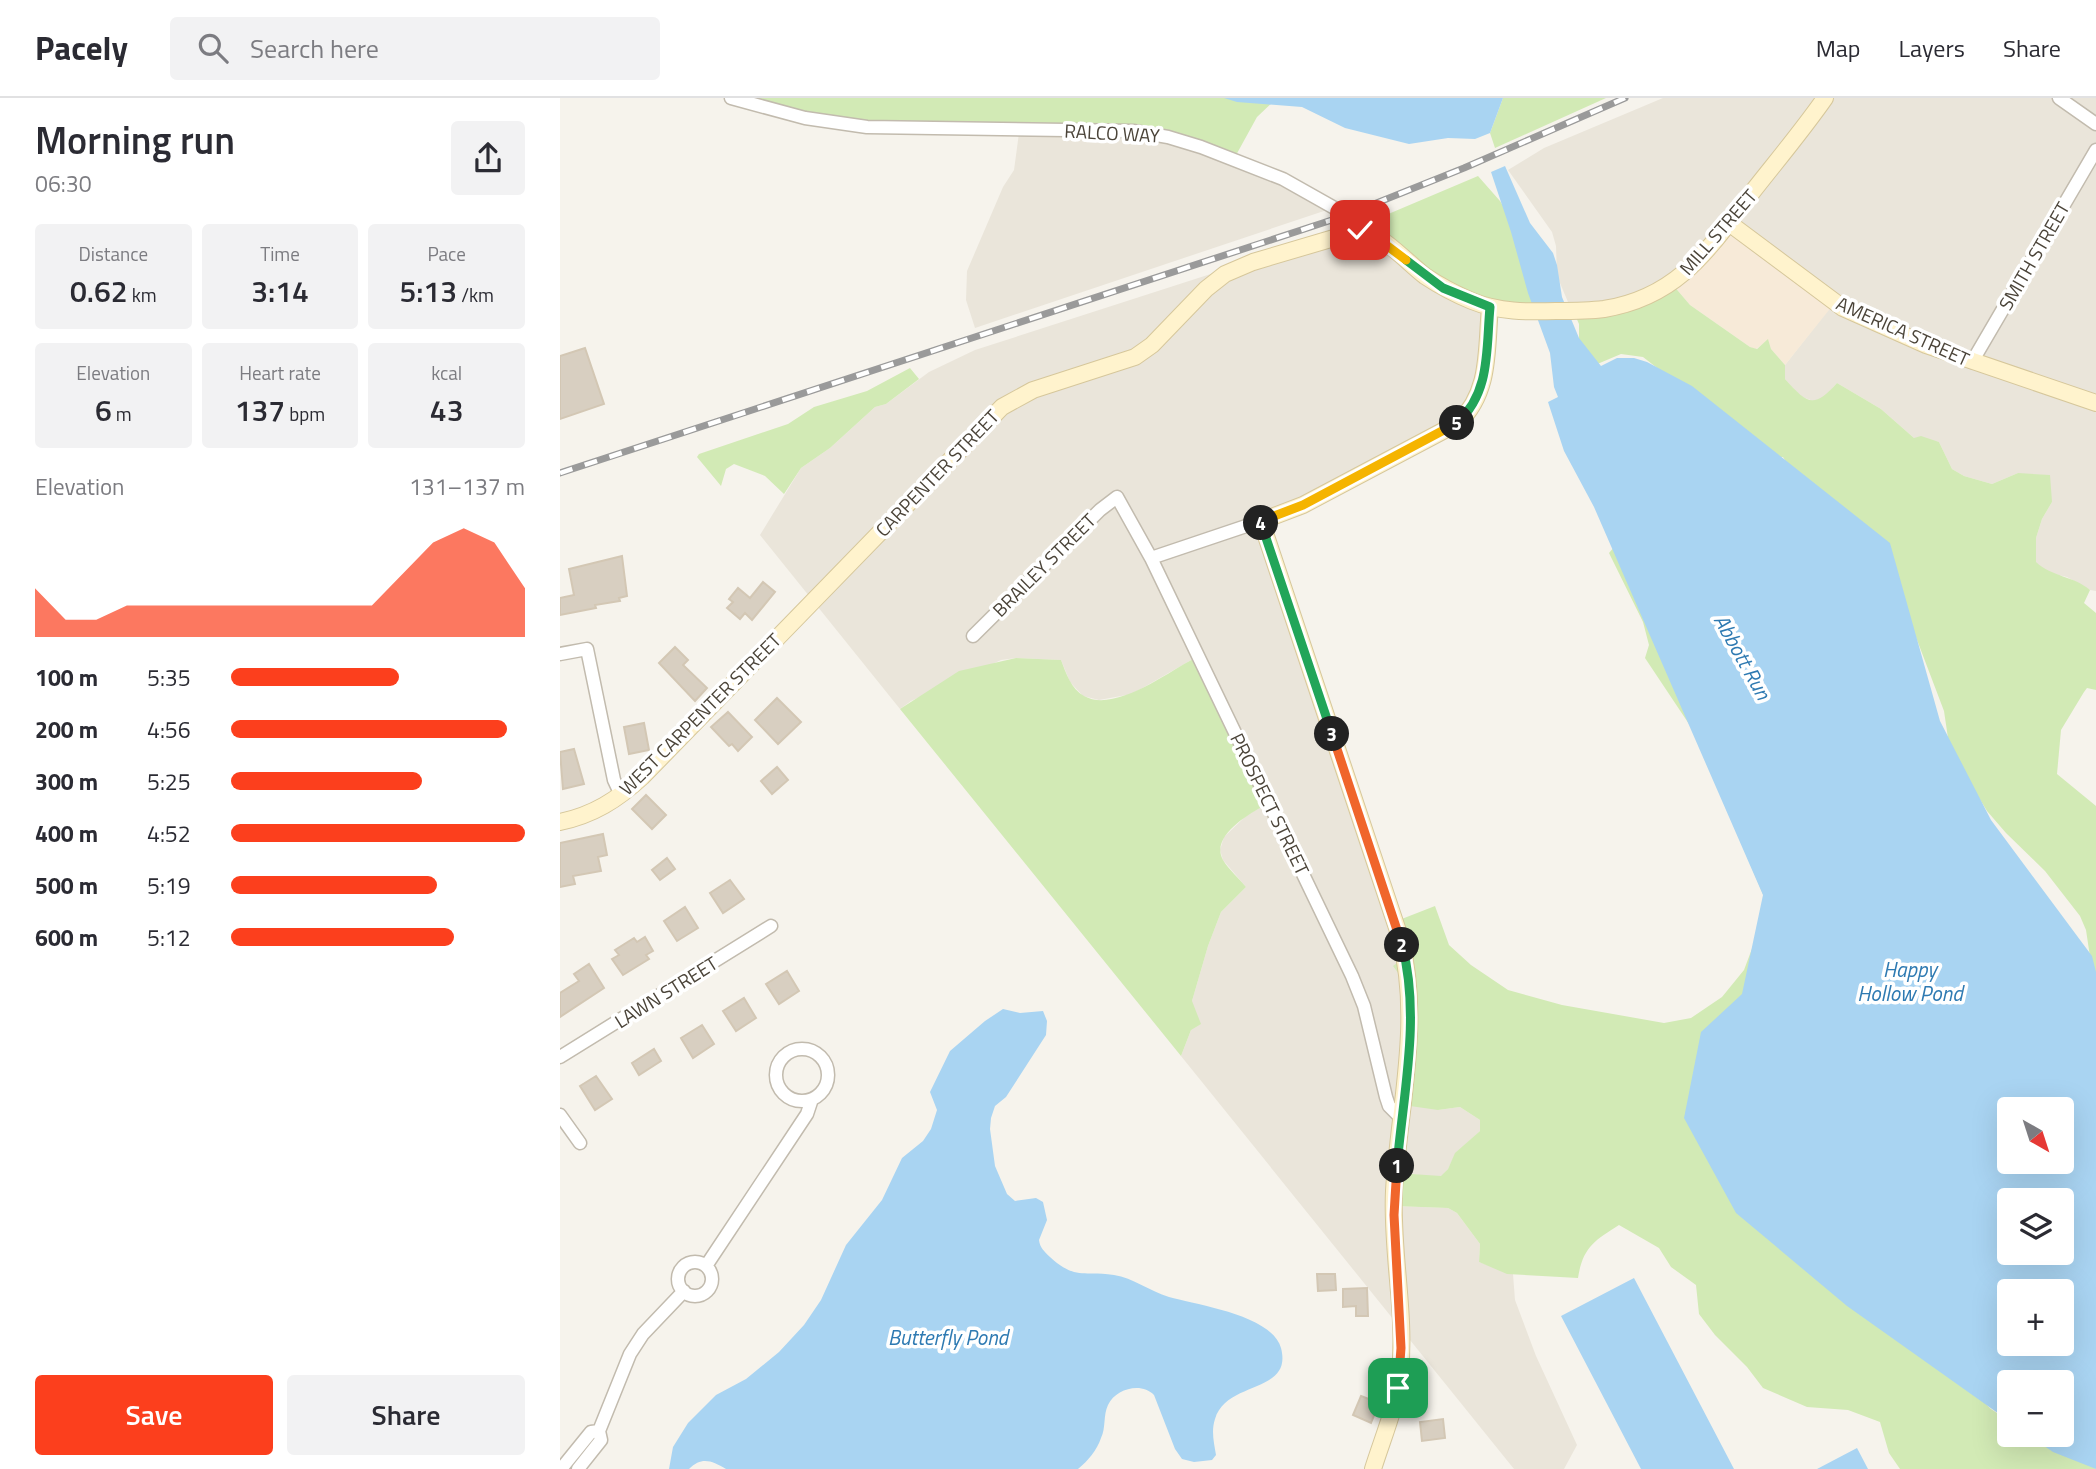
<!DOCTYPE html>
<meta charset="utf-8">
<style>
body{margin:0;font-family:"Titillium Web",sans-serif;background:#f2f2f3;color:#2b2b33;height:100vh;display:flex;flex-direction:column;font-size:26px;white-space:nowrap}
*{box-sizing:border-box;margin:0}
p{font-size:23px;color:#7c7c81}
.icon{flex:none;width:38px;height:38px;fill:none;stroke:currentColor;stroke-width:2;stroke-linecap:round;stroke-linejoin:round}
.map{position:relative;flex:1;overflow:hidden}
.panel{display:flex;flex-direction:column;background:#fff;width:560px}
.panel>*{flex:none}
.needle{width:46px;rotate:141deg}
.controls{position:absolute;left:1437px;top:999px;display:grid;gap:14px}
.controls a{display:grid;place-items:center;width:77px;height:77px;border-radius:7px;background:#fff;box-shadow:0 7px 28px #0002;font-size:35px}
.pin{position:absolute;display:grid;place-items:center;width:60px;height:60px;color:#fff;margin:-30px;border-radius:14px;box-shadow:0 4px 10px #0006}
.km{position:absolute;width:35px;height:35px;margin:-18px;border-radius:50%;background:#222;color:#fff;font-size:19px;line-height:35px;text-align:center}
.round{display:grid;place-items:center;flex:none;width:74px;height:74px;border-radius:7px;background:#f2f2f3}
.headline{display:flex;align-items:center;justify-content:space-between;height:119px;padding:0 35px}
h1{font-size:38px;font-weight:600;line-height:52px}
.metrics{display:grid;grid-template-columns:repeat(3,1fr);gap:10px;height:119px;padding:7px 35px}
.metrics div{display:grid;align-content:center;border-radius:7px;background:#f2f2f3;text-align:center}
.metrics b{font-size:30px;font-weight:600}
.metrics small{font-size:19px;font-weight:400}
.metrics p{font-size:19px}
.chart{height:196px;padding:14px 35px}
.chart p{display:flex;justify-content:space-between}
.chart svg{width:100%;height:126px;margin-top:7px;fill:#fc3f1d;opacity:.7}
.action{display:flex;gap:14px;margin-top:auto;padding:14px 35px}
.action a{flex:1;height:80px;border-radius:7px;background:#fc3f1d;color:#fff;font-size:28px;font-weight:600;line-height:80px;text-align:center}
.action a+a{background:#f2f2f3;color:#2b2b33}
ul{padding:0 35px;list-style:none;font-size:23px}
li{display:grid;grid-template-columns:112px 84px 1fr;align-items:center;height:52px}
li i{height:18px;border-radius:9px;background:#fc3f1d}
header{display:flex;align-items:center;gap:42px;box-sizing:border-box;height:98px;padding:0 35px;background:#fff;border-bottom:2px solid #e1e1e2}
header strong{font-size:33px}
nav{display:flex;gap:38px;margin-inline-start:auto;font-size:24px}
.search{width:490px;height:63px;background:#f2f2f3;display:flex;align-items:center;gap:18px;box-sizing:border-box;padding:0 24px;border-radius:7px;color:#7c7c81;font-size:26px}
main{display:flex;flex:1;min-height:0}
.map>svg:first-child{display:block}
</style>
<header>
<strong>Pacely</strong>
<div class="search"><svg class="icon" aria-label="search" viewBox="0 0 24 24"><circle cx="10" cy="10" r="6"/><path d="M15 15l6 6"/></svg>Search here</div>
<nav><a>Map</a><a>Layers</a><a>Share</a></nav>
</header>
<main>
<section class="panel">
<div class="headline"><div><h1>Morning run</h1><p>06:30</p></div><a class="round"><svg class="icon" aria-label="share" viewBox="0 0 24 24"><path d="M12 15V3M7 8l5-5 5 5M5 13v7h14v-7"/></svg></a></div>
<div class="metrics">
<div><p>Distance</p><b>0.62<small> km</small></b></div>
<div><p>Time</p><b>3:14</b></div>
<div><p>Pace</p><b>5:13<small> /km</small></b></div>
</div>
<div class="metrics">
<div><p>Elevation</p><b>6<small> m</small></b></div>
<div><p>Heart rate</p><b>137<small> bpm</small></b></div>
<div><p>kcal</p><b>43</b></div>
</div>
<div class="chart"><p><span>Elevation</span>131–137 m</p>
<svg viewBox="0 0 160 44" preserveAspectRatio="none"><path d="M0 44V27L10 38L20 38L30 33L40 33L50 33L60 33L70 33L80 33L90 33L100 33L110 33L120 22L130 11L140 6L150 11L160 27V44z"/></svg>
</div>
<ul>
<li><b>100 m</b>5:35<i style="width:57%"></i></li>
<li><b>200 m</b>4:56<i style="width:94%"></i></li>
<li><b>300 m</b>5:25<i style="width:65%"></i></li>
<li><b>400 m</b>4:52<i style="width:100%"></i></li>
<li><b>500 m</b>5:19<i style="width:70%"></i></li>
<li><b>600 m</b>5:12<i style="width:76%"></i></li>
</ul>
<div class="action"><a>Save</a><a>Share</a></div>
</section>
<div class="map">
<svg width="1536" height="1371" viewBox="0 0 1536 1371">
<rect width="100%" height="100%" fill="#f6f3ec"/>
<!-- residential -->
<path fill="#eae5da" d="M1103,0H1536V493L1530,492L1507,479L1486,474L1476,465V440L1482,421L1492,404L1458,375L1432,386L1404,378L1392,371L1379,344L1354,340L1321,311L1277,285L1263,301L1253,303L1240,298L1225,281V267L1272,207L1145,145L1107,180L1058,202L1013,208L1008,204L997,178L996,148L992,134L948,72L984,50Z
M583,31L648,49L773,110L415,230L406,202L407,173L443,89L454,72L459,35Z
M800,128L929,206L917,280L904,313L701,425L838,838L842,880L878,1012L900,1009L920,1022V1033L896,1055L888,1071L881,1079L837,1075L834,1108L888,1110L897,1115L920,1146L919,1164L953,1176L955,1202L976,1258L1017,1347L1004,1371H954L621,958L631,932L632,903L648,848L661,814L686,789L663,762L660,752L664,739L688,716L704,708L633,561L572,596L539,602L523,598L510,584L501,562L456,560L441,562L351,603L340,611L200,437L241,370L270,350L315,309L326,306L369,274L415,252Z"/>
<!-- commercial -->
<path fill="#f7ead8" d="M1168,124L1273,207L1225,267L1211,251L1208,242L1196,251L1190,249L1130,207L1107,180Z"/>
<!-- green -->
<path fill="#d2eab5" d="M172,0H717L697,19L675,59L590,32L277,25Z
M943,0H1046L935,50L930,35Z
M918,78L940,103L953,123L975,207H936L875,187L800,128Z
M1107,180L1130,207L1190,249L1197,251L1208,241L1211,251L1225,267V281C1247,305 1253,312 1277,285L1321,311L1354,340L1361,338L1379,344L1392,371L1404,378L1432,386L1458,375L1490,377L1492,404L1482,421L1476,440V464C1492,479 1514,478 1530,492L1524,505L1536,515V592L1527,590L1524,594L1501,632L1497,676L1536,708V887L1532,872L1526,832L1520,818L1485,773L1446,735L1427,713L1413,690L1388,640L1384,613L1332,476L1235,378L1223,359H1212L1083,259L1061,256L1035,267L1019,244V226L1012,210L1058,202Z
M350,270L359,281L326,306L315,309L270,350L241,370L224,396L205,378L174,366L166,371L161,388L137,359L139,356L228,326L254,309L307,293Z
M1055,448L1078,484L1403,1284L1431,1311L1449,1323V1337H1480L1536,1371H1340L1329,1355L1320,1324L1288,1312L1247,1309L1203,1290L1187,1269L1155,1237L1139,1216L1136,1187L1111,1169L1099,1150L1059,1127C1034,1143 1023,1149 1018,1180L947,1176L919,1164L920,1146L897,1115L888,1110L834,1108L837,1075L881,1078L888,1071L895,1055L920,1033V1022L900,1009L878,1012L843,1007L842,880L833,868L841,862L834,824L875,808L889,847L911,867L948,892L1002,907L1104,925L1131,920L1162,899L1184,872L1208,808L1133,632L1085,560L1089,547L1083,524L1049,455Z
M456,560L501,562C506,575 511,591 524,598C554,615 607,575 633,561L704,708C688,716 650,739 663,762C669,772 679,780 686,789L661,814L648,848L632,903L641,926L631,932L621,958L340,611L399,573Z"/>
<!-- water -->
<path fill="#a9d4f2" fill-rule="evenodd" d="M664,0H943L930,35L915,41L888,40L849,46L785,30L742,9L677,4Z
M945,68L970,125L993,155L997,167L1002,199L1019,240L1041,268L1057,260H1074L1087,264L1132,288L1330,445L1380,623L1431,722L1532,858L1536,874V1371L1493,1354L1468,1337H1502V1284H1449V1323L1287,1208L1176,1115L1124,1020L1141,934L1182,896L1203,797L1034,409L1004,353L988,304L998,299L994,289L990,255L968,195L951,134L931,74ZM1449,1012H1502V1064H1449ZM1449,1102H1502V1155H1449ZM1449,1194H1502V1246H1449Z
M443,911L460,915L483,913L487,923L486,937L446,999L435,1008L431,1020L430,1031L435,1068L447,1096L455,1103L476,1100L483,1104L487,1122L479,1142C480,1150 484,1153 490,1159C516,1183 525,1172 554,1177C573,1180 590,1193 609,1199C637,1207 712,1217 721,1250C733,1296 667,1282 655,1321C651,1333 654,1345 656,1357L652,1362L634,1364L622,1361L615,1351L594,1297C582,1284 556,1290 548,1307C543,1317 546,1330 541,1340C537,1352 528,1363 518,1371H166C152,1363 142,1358 129,1371H109L113,1349L128,1325L156,1297L186,1281L219,1254L244,1227L261,1202L286,1147L322,1102L342,1060L363,1043L371,1031L377,1012L370,994L390,953L425,923Z
M1074,1180L1174,1371H1081L1001,1218Z
M1297,1350L1308,1371H1257Z"/>
<!-- building -->
<path fill="#d8cfc1" stroke="#d3c7b4" stroke-width="2" d="M25,250L44,306L0,321V258Z
M62,458L67,498L59,500L60,503L35,507L36,510L0,517V500L14,497L9,471Z
M203,484L215,494L192,522L185,515L180,521L167,510L173,504L169,501L178,490L190,500Z
M115,549L128,562L123,567L147,590L135,603L99,565Z
M217,600L241,624L218,646L195,622Z
M168,614L192,639L178,653L172,646L169,648L151,629Z
M84,625L89,652L69,656L64,629Z
M14,651L24,686L3,691L0,654Z
M217,669L228,682L212,696L201,683Z
M86,697L106,717L92,731L72,711Z
M43,736L47,757L38,759L41,773L13,778L15,786L0,789V745Z
M107,760L115,771L100,782L92,772Z
M170,782L184,801L163,815L150,795Z
M125,809L138,830L117,843L104,823Z
M85,839L93,853L86,857L89,861L63,877L52,861L59,857L55,852L74,840L77,844Z
M29,866L44,890L0,919V895L19,883L14,876Z
M227,873L239,893L219,906L206,886Z
M184,900L196,920L176,933L163,913Z
M142,927L154,946L133,960L121,940Z
M94,951L101,963L79,977L72,965Z
M36,978L52,1001L35,1012L20,988Z
M757,1176H775L776,1192L758,1193Z
M807,1190L808,1218H796V1208L783,1209V1191Z
M801,1298L819,1305L811,1325L793,1317Z
M883,1321L885,1340L862,1343L860,1324Z"/>
<g fill="none" stroke-linecap="round" stroke-linejoin="round">
<defs>
<path id="street" d="M171,0L245,20L307,29L573,33L608,39L641,49L723,81L778,112L794,133
M1499,0L1536,26
M1412,264L1536,52
M591,460L701,423
M413,538L540,412L557,399L591,460L792,878L804,908L826,999L829,1008L841,1020
M0,556L27,551L54,682L61,697
M216 977a26 26 0 1 1 52 0a26 26 0 1 1-52 0Z
M0,959L211,828
M0,1017L20,1045
M118 1181a17 17 0 1 1 34 0a17 17 0 1 1-34 0Z
M146,1168L247,1016L252,1001
M39,1333L70,1256L83,1236L124,1193
M1,1371L31,1334L39,1333L41,1342L18,1371"/>
<path id="secondary" d="M1169,125L1283,210L1366,247L1536,305
M0,724C33,717 57,702 82,679L442,309L473,292L575,259L592,247L646,191L665,176L693,164L801,132C822,136 848,165 865,178C880,188 895,196 912,203C939,214 967,214 996,213C1012,213 1028,213 1044,211C1118,199 1148,152 1190,97C1215,65 1242,33 1265,0
M813,1371C823,1339 837,1307 840,1274C846,1214 831,1153 834,1093C839,1008 862,923 840,839L701,423L743,407L898,325C931,294 926,251 930,209"/>
</defs>
<!-- street casing -->
<use href="#street" stroke="#c2bbae" stroke-width="15"/>
<!-- secondary casing -->
<use href="#secondary" stroke="#d6c79b" stroke-width="18"/>
<!-- street -->
<use href="#street" stroke="#fff" stroke-width="12"/>
<!-- secondary -->
<use href="#secondary" stroke="#fff3cd" stroke-width="16"/>
<defs>
<path id="rail" d="M0,375L784,118L904,70L1065,0"/>
</defs>
<!-- rail casing -->
<use href="#rail" stroke="#9a9a9a" stroke-width="7"/>
<!-- rail -->
<use href="#rail" stroke="#fff" stroke-width="4.5" stroke-dasharray="13" stroke-linecap="butt"/>
</g>
<g fill="none" stroke-linecap="round" stroke-linejoin="round">
<defs>
<path id="split-1" d="M837,1068L834,1117L841,1250L838,1290"/>
<path id="split-2" d="M837,1068C843,996 861,919 842,847"/>
<path id="split-3" d="M772,636L842,847"/>
<path id="split-4" d="M701,425L772,636"/>
<path id="split-5" d="M701,425V423L743,407L897,325"/>
<path id="split-6" d="M846,162L883,190L930,209C926,251 931,294 897,325"/>
<path id="split-7" d="M800,132L813,137L846,162"/>
</defs>
<!-- split-1 casing -->
<use href="#split-1" stroke="#fff" stroke-width="14"/>
<!-- split-2 casing -->
<use href="#split-2" stroke="#fff" stroke-width="14"/>
<!-- split-3 casing -->
<use href="#split-3" stroke="#fff" stroke-width="14"/>
<!-- split-4 casing -->
<use href="#split-4" stroke="#fff" stroke-width="14"/>
<!-- split-5 casing -->
<use href="#split-5" stroke="#fff" stroke-width="14"/>
<!-- split-6 casing -->
<use href="#split-6" stroke="#fff" stroke-width="14"/>
<!-- split-7 casing -->
<use href="#split-7" stroke="#fff" stroke-width="14"/>
<!-- split-1 -->
<use href="#split-1" stroke="#f0652b" stroke-width="9"/>
<!-- split-2 -->
<use href="#split-2" stroke="#22a559" stroke-width="9"/>
<!-- split-3 -->
<use href="#split-3" stroke="#f0652b" stroke-width="9"/>
<!-- split-4 -->
<use href="#split-4" stroke="#22a559" stroke-width="9"/>
<!-- split-5 -->
<use href="#split-5" stroke="#f5b400" stroke-width="9"/>
<!-- split-6 -->
<use href="#split-6" stroke="#22a559" stroke-width="9"/>
<!-- split-7 -->
<use href="#split-7" stroke="#f5b400" stroke-width="9"/>
</g>
<g text-anchor="middle" stroke-width="7" stroke-linejoin="round" paint-order="stroke">
<!-- street labels -->
<g font-size="19" fill="#4b4439" stroke="#fff">
<text transform="translate(552 35) rotate(3)" y="7">RALCO WAY</text>
<text transform="translate(1158 134) rotate(-49)" y="7">MILL STREET</text>
<text transform="translate(1474 158) rotate(-60)" y="7">SMITH STREET</text>
<text transform="translate(1343 233) rotate(24)" y="7">AMERICA STREET</text>
<text transform="translate(377 375) rotate(-46)" y="7">CARPENTER STREET</text>
<text transform="translate(484 467) rotate(-45)" y="7">BRAILEY STREET</text>
<text transform="translate(140 616) rotate(-45)" y="7">WEST CARPENTER STREET</text>
<text transform="translate(710 706) rotate(64)" y="7">PROSPECT STREET</text>
<text transform="translate(106 894) rotate(-32)" y="7">LAWN STREET</text>
</g>
<!-- water labels -->
<g font-size="21" font-style="italic" fill="#2e7ab2" stroke="#fff">
<text transform="translate(1182 559) rotate(61)" y="7">Abbott Run</text>
<text x="1350" y="879">Happy<tspan x="1350" dy="24">Hollow Pond</tspan></text>
<text x="388" y="1247">Butterfly Pond</text>
</g>
</g>
</svg>
<div class="controls">
<a><svg class="needle" viewBox="-14 -14 28 28"><path d="M0-13l5 13h-10z" fill="#e53935"/><path d="M0 13l5-13h-10z" fill="#7c7c81"/></svg></a>
<a><svg class="icon" aria-label="layers" viewBox="0 0 24 24"><path d="M12 4l9 5-9 5-9-5zM3 14l9 5 9-5"/></svg></a>
<a>+</a>
<a>−</a>
</div>
<div class="pin" style="left:838px;top:1290px;background:#1e9e55"><svg class="icon" aria-label="arrive" viewBox="0 0 24 24"><path d="M6 21V4h12l-3 4 3 4H6"/></svg></div>
<div class="pin" style="left:800px;top:132px;background:#d93025"><svg class="icon" aria-label="check" viewBox="0 0 24 24"><path d="M5 12l5 5 9-10"/></svg></div>
<b class="km" style="left:837px;top:1068px">1</b>
<b class="km" style="left:842px;top:847px">2</b>
<b class="km" style="left:772px;top:636px">3</b>
<b class="km" style="left:701px;top:425px">4</b>
<b class="km" style="left:897px;top:325px">5</b>
</div>
</main>
